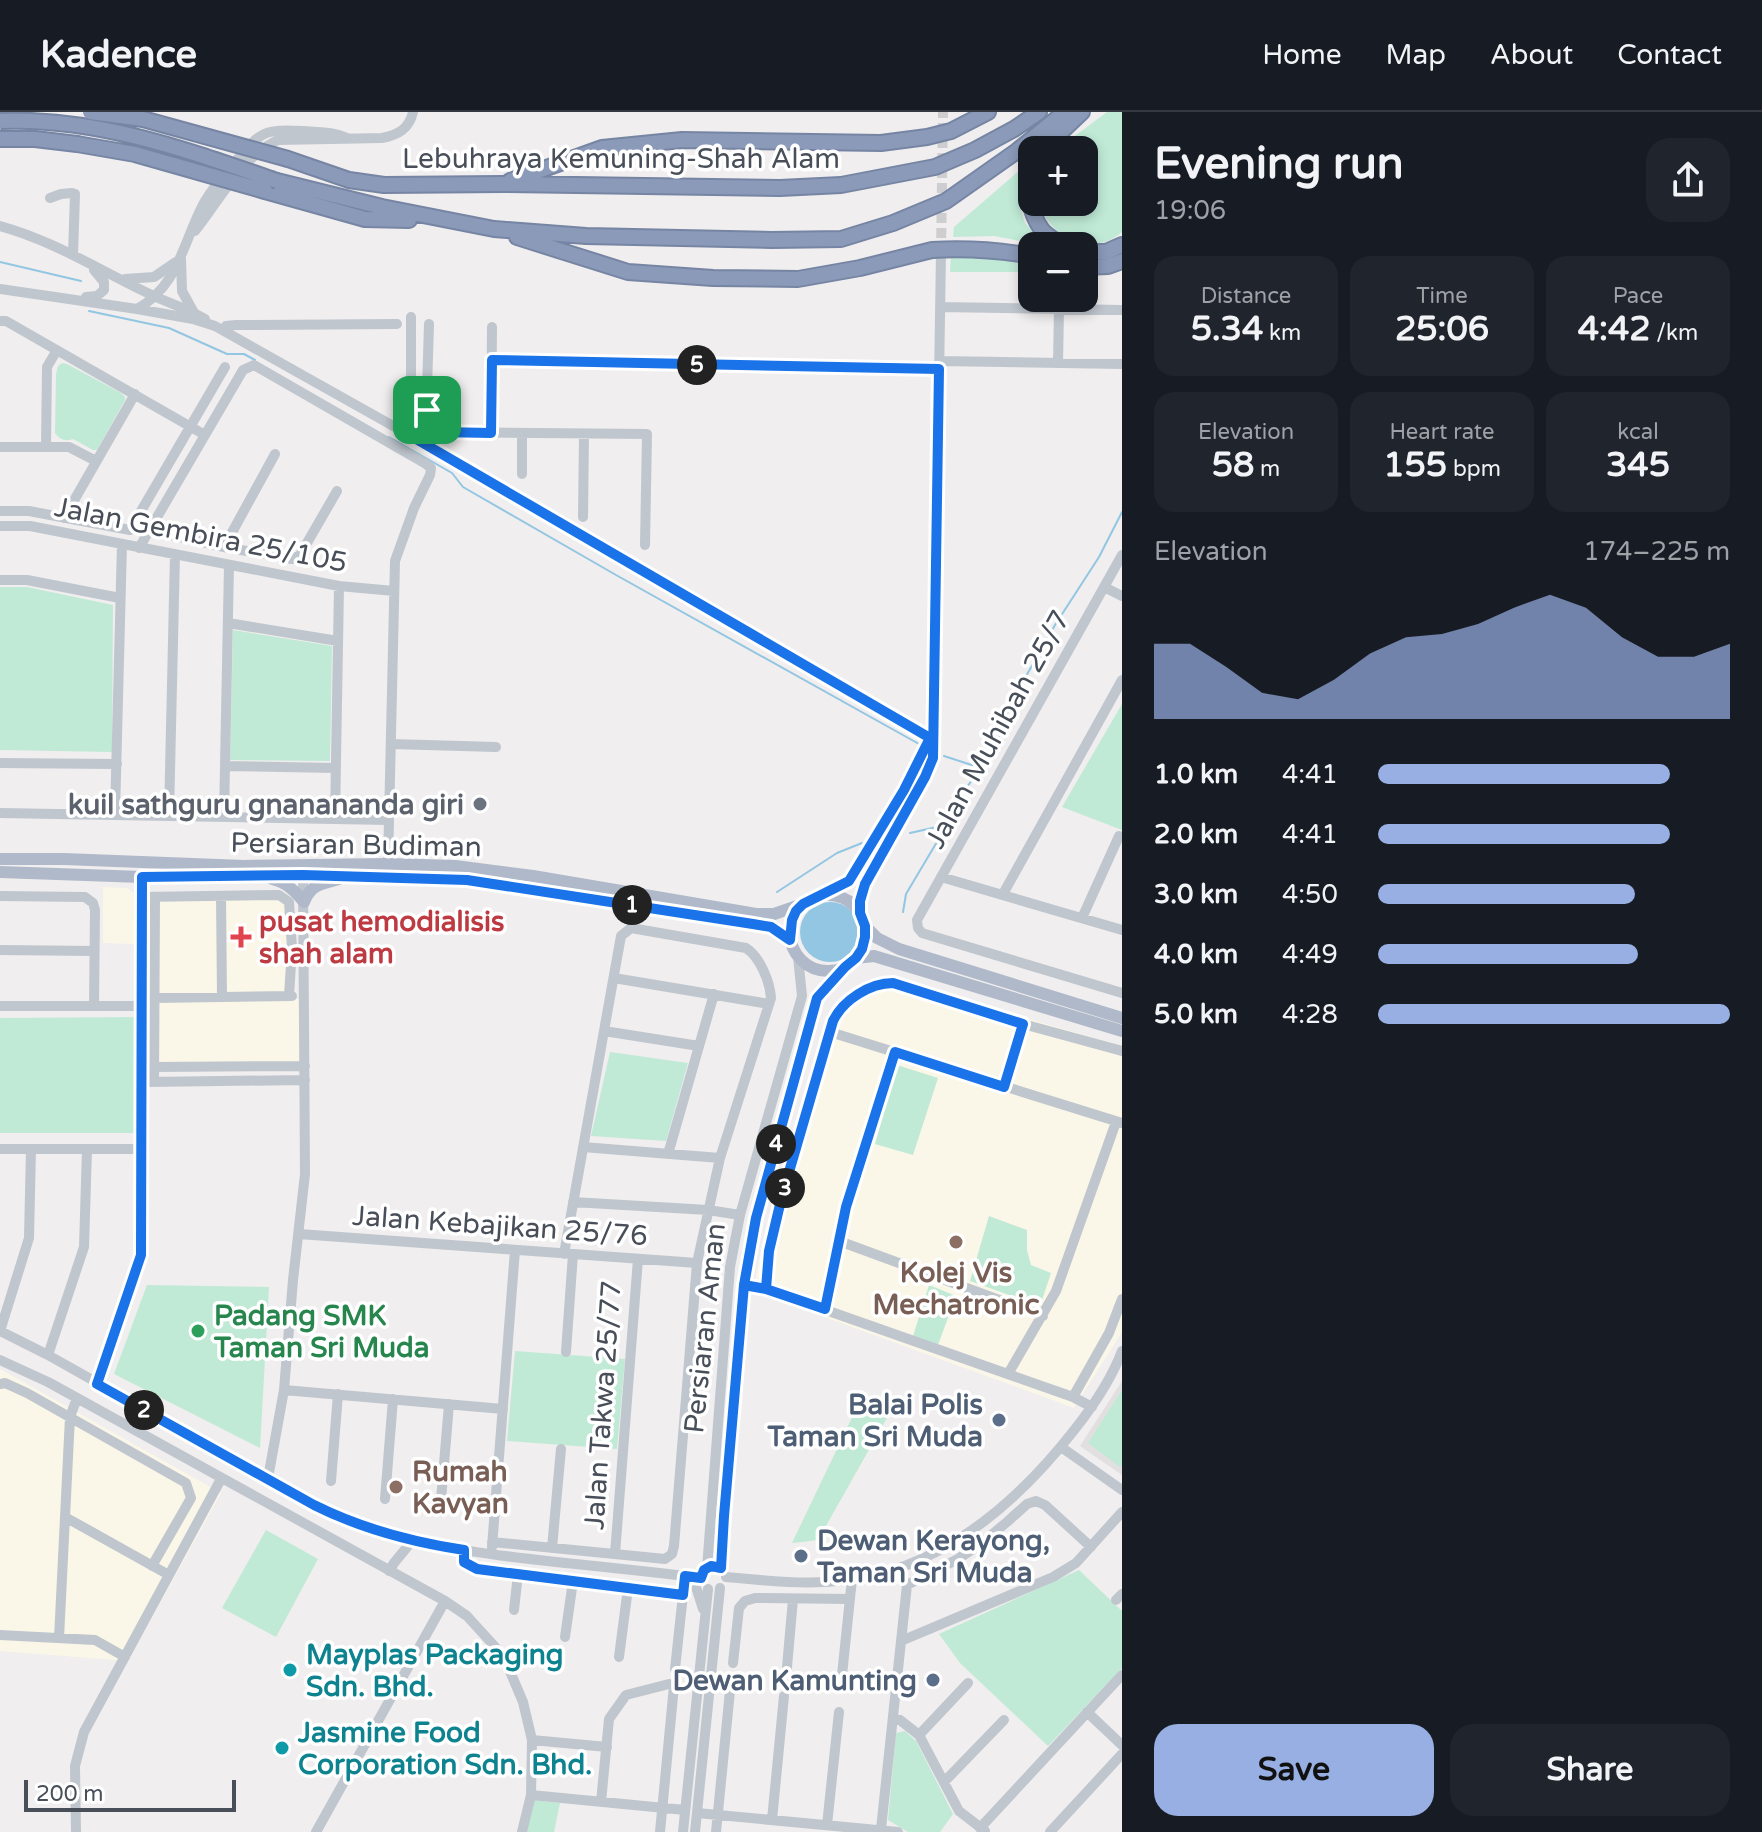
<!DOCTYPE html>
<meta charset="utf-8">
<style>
body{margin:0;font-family:"Varela Round",sans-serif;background:#20242c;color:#f1f3f6;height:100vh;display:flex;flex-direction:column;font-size:30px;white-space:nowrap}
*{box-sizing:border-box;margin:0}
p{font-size:26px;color:#9ea1a6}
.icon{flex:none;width:44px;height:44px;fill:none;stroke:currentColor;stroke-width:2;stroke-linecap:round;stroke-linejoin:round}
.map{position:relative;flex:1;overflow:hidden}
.sheet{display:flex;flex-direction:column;background:#171b24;width:640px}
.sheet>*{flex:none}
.controls{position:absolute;left:1018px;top:24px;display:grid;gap:16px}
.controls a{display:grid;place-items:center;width:80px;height:80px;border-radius:16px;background:#171b24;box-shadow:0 4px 12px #0003;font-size:40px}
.scale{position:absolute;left:24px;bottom:20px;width:212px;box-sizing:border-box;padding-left:8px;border:4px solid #484f59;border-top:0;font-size:22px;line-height:28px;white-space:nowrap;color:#484f59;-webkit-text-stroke:6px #fff;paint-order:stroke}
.pin{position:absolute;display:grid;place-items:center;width:68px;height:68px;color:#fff;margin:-34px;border-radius:16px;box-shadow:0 4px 12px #0006}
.km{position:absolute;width:40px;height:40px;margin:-20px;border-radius:50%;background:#222;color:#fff;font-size:22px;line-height:40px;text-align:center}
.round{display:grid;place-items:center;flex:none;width:84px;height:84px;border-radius:24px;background:#20242c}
.head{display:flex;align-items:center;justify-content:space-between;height:136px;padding:0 32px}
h1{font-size:44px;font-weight:800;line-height:60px}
.stats{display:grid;grid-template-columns:repeat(3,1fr);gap:12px;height:136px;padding:8px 32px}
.stats div{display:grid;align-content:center;border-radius:20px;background:#20242c;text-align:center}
.stats b{font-size:34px;font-weight:800}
.stats small{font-size:22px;font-weight:400}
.stats p{font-size:22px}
.chart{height:224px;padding:16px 32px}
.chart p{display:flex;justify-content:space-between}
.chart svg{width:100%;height:144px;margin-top:8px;fill:#98afe3;opacity:.7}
.action{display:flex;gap:16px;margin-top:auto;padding:16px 32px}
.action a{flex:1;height:92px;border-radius:24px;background:#98afe3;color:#111;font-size:32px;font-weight:800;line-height:92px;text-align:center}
.action a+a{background:#20242c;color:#f1f3f6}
ul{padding:0 32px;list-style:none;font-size:26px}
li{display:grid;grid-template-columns:128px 96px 1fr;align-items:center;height:60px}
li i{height:20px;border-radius:10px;background:#98afe3}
header{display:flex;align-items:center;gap:48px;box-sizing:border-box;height:112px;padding:0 40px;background:#171b24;border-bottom:2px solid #363941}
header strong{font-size:38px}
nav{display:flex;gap:44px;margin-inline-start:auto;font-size:28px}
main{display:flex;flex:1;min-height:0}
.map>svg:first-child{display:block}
</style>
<header>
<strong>Kadence</strong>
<nav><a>Home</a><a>Map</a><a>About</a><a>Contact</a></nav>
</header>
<main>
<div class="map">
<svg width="1122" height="1720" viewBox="0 0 1122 1720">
<rect width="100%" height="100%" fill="#f0eeee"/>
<!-- commercial -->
<path fill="#faf7e8" d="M103,775L127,776L134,781V832L103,831Z
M279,786L286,791L289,837L286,886L301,887L302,952H156L158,787Z
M885,865L1122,934V1220L1074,1296L753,1179L765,1119L834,893Z
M0,1257L221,1381L128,1549L0,1539Z"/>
<!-- education -->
<path fill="#e1dfdf" d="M1122,1269V1363L1080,1334Z"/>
<!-- green -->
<path fill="#c0ead6" d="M1107,0H1122V120C1093,146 1048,126 1039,90H1084V38H1056Z
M1020,58L1018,89L1025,111L1046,134L994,124L953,125L954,115Z
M988,142L1032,151V160H950L951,143Z
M62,251L67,252L121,281L125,285V288L97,338H93L73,327C64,330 60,327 55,321L56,262L58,254Z
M0,475H27L113,493L112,640L0,638Z
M233,518L332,534L330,649L230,648Z
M1122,592V718L1062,695Z
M137,905L136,1021H0V906Z
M610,940L688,951L666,1029L591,1024Z
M897,953L938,966L913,1043L875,1032Z
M989,1104L1027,1118V1138L1031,1153L1051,1161L1040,1194L970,1169Z
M147,1173L269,1175L260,1336L114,1262Z
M929,1173L956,1184L938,1233L913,1224Z
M515,1239L625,1247L617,1337L507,1329Z
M1122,1278V1353L1120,1355L1088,1331Z
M858,1293L888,1304L818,1428L792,1431Z
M266,1418L318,1447L276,1525L222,1496Z
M1079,1458L1122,1499V1556L1048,1634L960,1551L939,1522Z
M905,1619L916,1629L953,1702L940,1720H908L888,1708L896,1621Z
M533,1688L560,1691L554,1720H527Z"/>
<!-- water -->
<path fill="#92c6e2" d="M800 820a30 30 0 1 1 60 0a30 30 0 1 1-60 0Z"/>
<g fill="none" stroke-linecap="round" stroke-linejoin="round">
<!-- stream -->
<path stroke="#92c6e2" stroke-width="2" d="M0,150L81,169
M89,199L169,216L227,242H244L255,248
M389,325L452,361L463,375L616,463L919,632
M944,644L981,656
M910,721L946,713
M777,780L837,741L862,731
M903,800L906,782L947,713L957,689L997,633L1004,607L1021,573L1055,513L1099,445L1122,400"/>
<!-- minor-tunnel -->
<path stroke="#ceced0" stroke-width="10" stroke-dasharray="10 5" stroke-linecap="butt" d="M941,141L943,0"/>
<defs>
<path id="highway" d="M0,27H35L77,32
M1042,38L1082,0
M288,47L349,68L384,73L503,72L780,76L841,73L935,55L975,38L1014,17L1039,0
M1032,54C1025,75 1029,100 1042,118C1047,124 1056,129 1063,134
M277,69L382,95L494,117L586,124L772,128L841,127L893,111L946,89L1017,39L1065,0
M510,69L602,36L682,28L881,31L927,25L951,19L988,0
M265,79L365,107L409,108
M517,125L628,160L713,166L798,167L860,156L932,138
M1084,140H1106L1122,133
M1084,155L1108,154L1122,149"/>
</defs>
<!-- highway casing -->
<use href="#highway" stroke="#7685a3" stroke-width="18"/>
<!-- minor -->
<path stroke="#c0c6ce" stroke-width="10" d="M50,86L61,82L72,81L75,82L73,143
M0,114C55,129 102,160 154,184C171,192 189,197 205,207
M195,119C219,89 242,44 278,28L382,26C398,23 409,17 413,0
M181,147L182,179L193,199
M125,167L154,165L176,150
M0,177L137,197L193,207L215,214L411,324L934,627
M86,185L97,184L104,178V170L94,158
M940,195L1122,198
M137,197C180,173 183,128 205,89C214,74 225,62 236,49C261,19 264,17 304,19C319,20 334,20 347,26
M0,209H6L205,323
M429,212L426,310L432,316L439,320L647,322L645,433
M223,218L226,214L236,213L397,212
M492,248L939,257
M939,249L1122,252
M1058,251L1059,197
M491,321L492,215
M411,324V205
M46,334L47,255L57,238
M0,335H69L96,349
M522,362V321
M0,399H29L130,418L225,255
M583,405L584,322
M64,406L135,282
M0,414H30L339,474L394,479
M149,418L224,435L292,447L300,443L337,379
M224,435L275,342
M139,436L243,258L254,253L426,352L431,356L430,363L414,396L395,449L388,752
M1122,443L917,808L918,816L922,821L1122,881
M0,468H27L120,486
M1104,475L1122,484
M228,511L338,529
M391,632L496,635
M0,651L117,652
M225,654L336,656
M0,701L389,708
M115,702L122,432
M169,703L175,442
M224,704L229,453
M335,707L339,474
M941,765L1122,818
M1003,782L1122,568
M0,784L85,785L93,791L95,798L94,894
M221,784L222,885
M820,784L849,769L904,678L932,622
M142,785L279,783L289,790L292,836L289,884
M860,801V789L865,772L925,665L933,646L941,141
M1082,806L1119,724
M0,838L94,839
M614,866L769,892
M154,886L292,884
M0,894H142
M604,919L699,934
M830,920L1122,1011
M154,955L305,954
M147,970L305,968
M154,970L155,785
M1004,975L1023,912
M583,1035L720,1046
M0,1037H141
M668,1042L714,882
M573,1090L708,1098L740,1103
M299,1122L697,1151
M839,1129L1043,1204
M744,1173L766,1177L1073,1285L1092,1295
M766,1177L769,1139L782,1084L833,909C843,888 870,871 893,871L1023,912L1122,939
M825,1197L846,1095L895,940
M0,1219L48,1243L314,1393C391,1431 472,1441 556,1450C604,1455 653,1460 701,1466
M0,1219L29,1126L31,1037
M566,1240L573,1142
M48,1243L84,1135L87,1037
M0,1248L48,1270L77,1286L445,1489L467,1504L497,1537L509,1557L523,1590L532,1628L531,1683L522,1720
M1008,1262L1056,1179L1116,1010
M0,1272L5,1271L27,1281L186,1371L191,1386L152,1454
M97,1272L141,1143L142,765
M284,1278L503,1297
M1073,1285L1109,1221L1122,1187
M1061,1335L1122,1378
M268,1366L284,1278L293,1168L305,1062L303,763
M331,1369L338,1282
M385,1387L393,1287
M440,1400L449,1292
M65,1405L169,1463
M492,1430L665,1447L672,1442L674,1434L697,1151L720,1046L771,886C770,870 760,845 746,836L631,816L621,824L564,1142
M492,1435L515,1138
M552,1436L561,1337
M464,1438V1450L477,1457L683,1483
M615,1442L638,1147
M707,1456L730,1155L740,1103L802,884L798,845
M721,1456L724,1404L746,1156L756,1106L817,886L845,855
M389,1459L394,1451L412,1429
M690,1464L697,1478L703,1497
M726,1465C778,1470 832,1476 883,1461C962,1439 1026,1380 1075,1317C1094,1293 1111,1268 1122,1239
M1116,1488L1122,1482
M514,1498L518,1462
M0,1523L95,1528L125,1545
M565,1525L573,1469
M59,1526L70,1305L77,1286
M901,1529L1053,1465L1076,1451L1122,1400
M619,1545L628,1476
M733,1551L739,1496L745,1489L755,1486L849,1487
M787,1555L793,1487
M675,1557L685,1464
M842,1563L852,1467
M1087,1600L1122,1633
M893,1607L900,1608L919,1623L959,1699L985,1719
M919,1623L968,1571
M532,1628L607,1635
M944,1670L1004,1608
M531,1683L685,1698
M601,1690L609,1607L626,1583L669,1572L674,1574L660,1720
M697,1701L898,1720
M772,1708L784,1584
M827,1713L839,1600
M980,1716L1122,1563
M881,1717L907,1473L958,1447L983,1430L1007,1410L1027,1392L1036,1389L1045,1393L1091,1435
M76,1720L75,1654L84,1620L221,1367
M316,1720L445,1489
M683,1720L708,1477
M695,1720L720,1476
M716,1720L730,1579
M1050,1720L1122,1642"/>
<!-- major -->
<path stroke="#b0b9ca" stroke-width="12" d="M0,747H64L244,754L388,752L455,754L533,764L756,802H774L803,792
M0,760L142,765L303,763L467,768L753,812L771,815L790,828
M272,767C286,770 295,779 304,790C311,772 321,772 339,767
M790 821a38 38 0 1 1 76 0a38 38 0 1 1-76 0Z
M865,814L877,826L899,837L1122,906
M856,846L874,844L1122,919"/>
<!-- highway -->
<use href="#highway" stroke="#8a9ab8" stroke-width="14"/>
<defs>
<path id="highway-bridge" d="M90,0L143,7L288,47
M0,9C97,5 187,38 277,69
M77,32L135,42L265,79
M932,138C966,136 998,138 1032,144"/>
</defs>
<!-- highway-bridge casing -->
<use href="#highway-bridge" stroke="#7685a3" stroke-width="18" stroke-linecap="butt"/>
<!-- highway-bridge -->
<use href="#highway-bridge" stroke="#8a9ab8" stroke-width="14"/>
</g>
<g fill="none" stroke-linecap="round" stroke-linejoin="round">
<defs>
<path id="route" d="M427,298L412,299L411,324L930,626L904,678L849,769L803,792L796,799L792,808L790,828L771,815L753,812L467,768L303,763L142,765L141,1143L97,1272L314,1393C362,1417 411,1430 464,1438V1450L477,1457L683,1483L685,1464L701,1466L704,1458L711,1454L721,1456L724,1404L744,1173L766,1177L769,1139L782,1084L833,909C843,888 870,871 893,871L1023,912L1004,975L895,940L846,1095L825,1197L766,1177L744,1173L756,1106L817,886L845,855L856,846L862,837L865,825V814L860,801V789L865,772L925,665L933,646L939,257L492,248L491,321L439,320L426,310L427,298"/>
</defs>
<!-- route casing -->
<use href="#route" stroke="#fff" stroke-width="16"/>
<!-- route -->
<use href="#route" stroke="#1a73e8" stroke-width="10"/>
</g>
<!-- markers -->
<circle fill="#6b7280" stroke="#fff" stroke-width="3" cx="480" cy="692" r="8"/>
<path fill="#e0444e" stroke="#fff" stroke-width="3" d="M237 813h8v8h8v8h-8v8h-8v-8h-8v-8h8z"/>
<g fill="#8d6e63" stroke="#fff" stroke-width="3">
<circle cx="956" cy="1130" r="8"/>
<circle cx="396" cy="1375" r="8"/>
</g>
<circle fill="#2e9e5b" stroke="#fff" stroke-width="3" cx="198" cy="1219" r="8"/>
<g fill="#5c6f8a" stroke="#fff" stroke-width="3">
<circle cx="999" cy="1308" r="8"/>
<circle cx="801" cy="1444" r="8"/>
<circle cx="933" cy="1568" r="8"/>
</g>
<g fill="#0f9aa8" stroke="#fff" stroke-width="3">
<circle cx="290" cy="1558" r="8"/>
<circle cx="282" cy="1636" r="8"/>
</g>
<g text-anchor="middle" stroke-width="7" stroke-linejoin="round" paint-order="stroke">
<!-- street labels -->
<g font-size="28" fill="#484f59" stroke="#fff">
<text x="621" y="56">Lebuhraya Kemuning-Shah Alam</text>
<text transform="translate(201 422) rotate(11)" y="10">Jalan Gembira 25/105</text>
<text transform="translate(997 617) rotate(-61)" y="10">Jalan Muhibah 25/7</text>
<text transform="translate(356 732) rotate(1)" y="10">Persiaran Budiman</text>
<text transform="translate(500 1113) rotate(4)" y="10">Jalan Kebajikan 25/76</text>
<text transform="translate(704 1216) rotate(-84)" y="10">Persiaran Aman</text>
<text transform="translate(602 1293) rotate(-86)" y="10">Jalan Takwa 25/77</text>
</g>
<!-- worship labels -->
<g font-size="28" font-weight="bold" fill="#5b616d" stroke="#fff" text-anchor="end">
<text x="464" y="702">kuil sathguru gnanananda giri</text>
</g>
<!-- health labels -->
<g font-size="28" font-weight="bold" fill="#be3a42" stroke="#fff" text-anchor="start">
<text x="259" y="819">pusat hemodialisis<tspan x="259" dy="32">shah alam</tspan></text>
</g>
<!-- education labels -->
<g font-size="28" font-weight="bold" fill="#785e54" stroke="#fff">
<text x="956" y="1170">Kolej Vis<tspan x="956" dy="32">Mechatronic</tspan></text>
<text x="412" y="1369" text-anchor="start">Rumah<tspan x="412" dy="32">Kavyan</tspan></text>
</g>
<!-- leisure labels -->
<g font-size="28" font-weight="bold" fill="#27864d" stroke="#fff" text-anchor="start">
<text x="214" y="1213">Padang SMK<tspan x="214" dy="32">Taman Sri Muda</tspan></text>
</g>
<!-- service labels -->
<g font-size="28" font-weight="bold" fill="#4e5e75" stroke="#fff" text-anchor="end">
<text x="983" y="1302">Balai Polis<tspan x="983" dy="32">Taman Sri Muda</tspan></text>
<text x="817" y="1438" text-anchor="start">Dewan Kerayong,<tspan x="817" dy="32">Taman Sri Muda</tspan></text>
<text x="917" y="1578">Dewan Kamunting</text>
</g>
<!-- culture labels -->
<g font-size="28" font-weight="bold" fill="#0d838f" stroke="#fff" text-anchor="start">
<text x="306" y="1552">Mayplas Packaging<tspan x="306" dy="32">Sdn. Bhd.</tspan></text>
<text x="298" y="1630">Jasmine Food<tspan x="298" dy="32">Corporation Sdn. Bhd.</tspan></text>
</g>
</g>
</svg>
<div class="controls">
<a>+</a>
<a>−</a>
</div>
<div class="scale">200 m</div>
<div class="pin" style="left:427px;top:298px;background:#1e9e55"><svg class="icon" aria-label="arrive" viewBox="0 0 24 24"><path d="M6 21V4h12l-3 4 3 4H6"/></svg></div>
<b class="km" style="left:632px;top:793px">1</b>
<b class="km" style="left:144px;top:1298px">2</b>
<b class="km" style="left:785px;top:1076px">3</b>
<b class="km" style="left:776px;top:1032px">4</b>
<b class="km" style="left:697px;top:253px">5</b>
</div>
<section class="sheet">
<div class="head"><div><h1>Evening run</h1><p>19:06</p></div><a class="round"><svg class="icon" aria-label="share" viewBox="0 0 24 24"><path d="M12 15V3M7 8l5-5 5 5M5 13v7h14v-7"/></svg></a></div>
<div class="stats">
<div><p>Distance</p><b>5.34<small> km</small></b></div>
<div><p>Time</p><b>25:06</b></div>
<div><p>Pace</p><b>4:42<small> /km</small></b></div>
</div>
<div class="stats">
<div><p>Elevation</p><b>58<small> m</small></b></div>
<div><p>Heart rate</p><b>155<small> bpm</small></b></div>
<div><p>kcal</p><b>345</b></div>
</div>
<div class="chart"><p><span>Elevation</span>174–225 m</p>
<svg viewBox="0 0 160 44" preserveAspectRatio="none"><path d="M0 44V21L10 21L20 28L30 36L40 38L50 32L60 24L70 19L80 18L90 15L100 10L110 6L120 10L130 19L140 25L150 25L160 21V44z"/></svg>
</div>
<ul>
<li><b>1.0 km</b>4:41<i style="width:83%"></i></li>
<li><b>2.0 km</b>4:41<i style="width:83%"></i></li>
<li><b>3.0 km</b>4:50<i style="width:73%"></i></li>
<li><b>4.0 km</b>4:49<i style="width:74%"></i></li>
<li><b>5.0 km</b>4:28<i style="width:100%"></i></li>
</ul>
<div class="action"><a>Save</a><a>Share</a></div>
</section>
</main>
